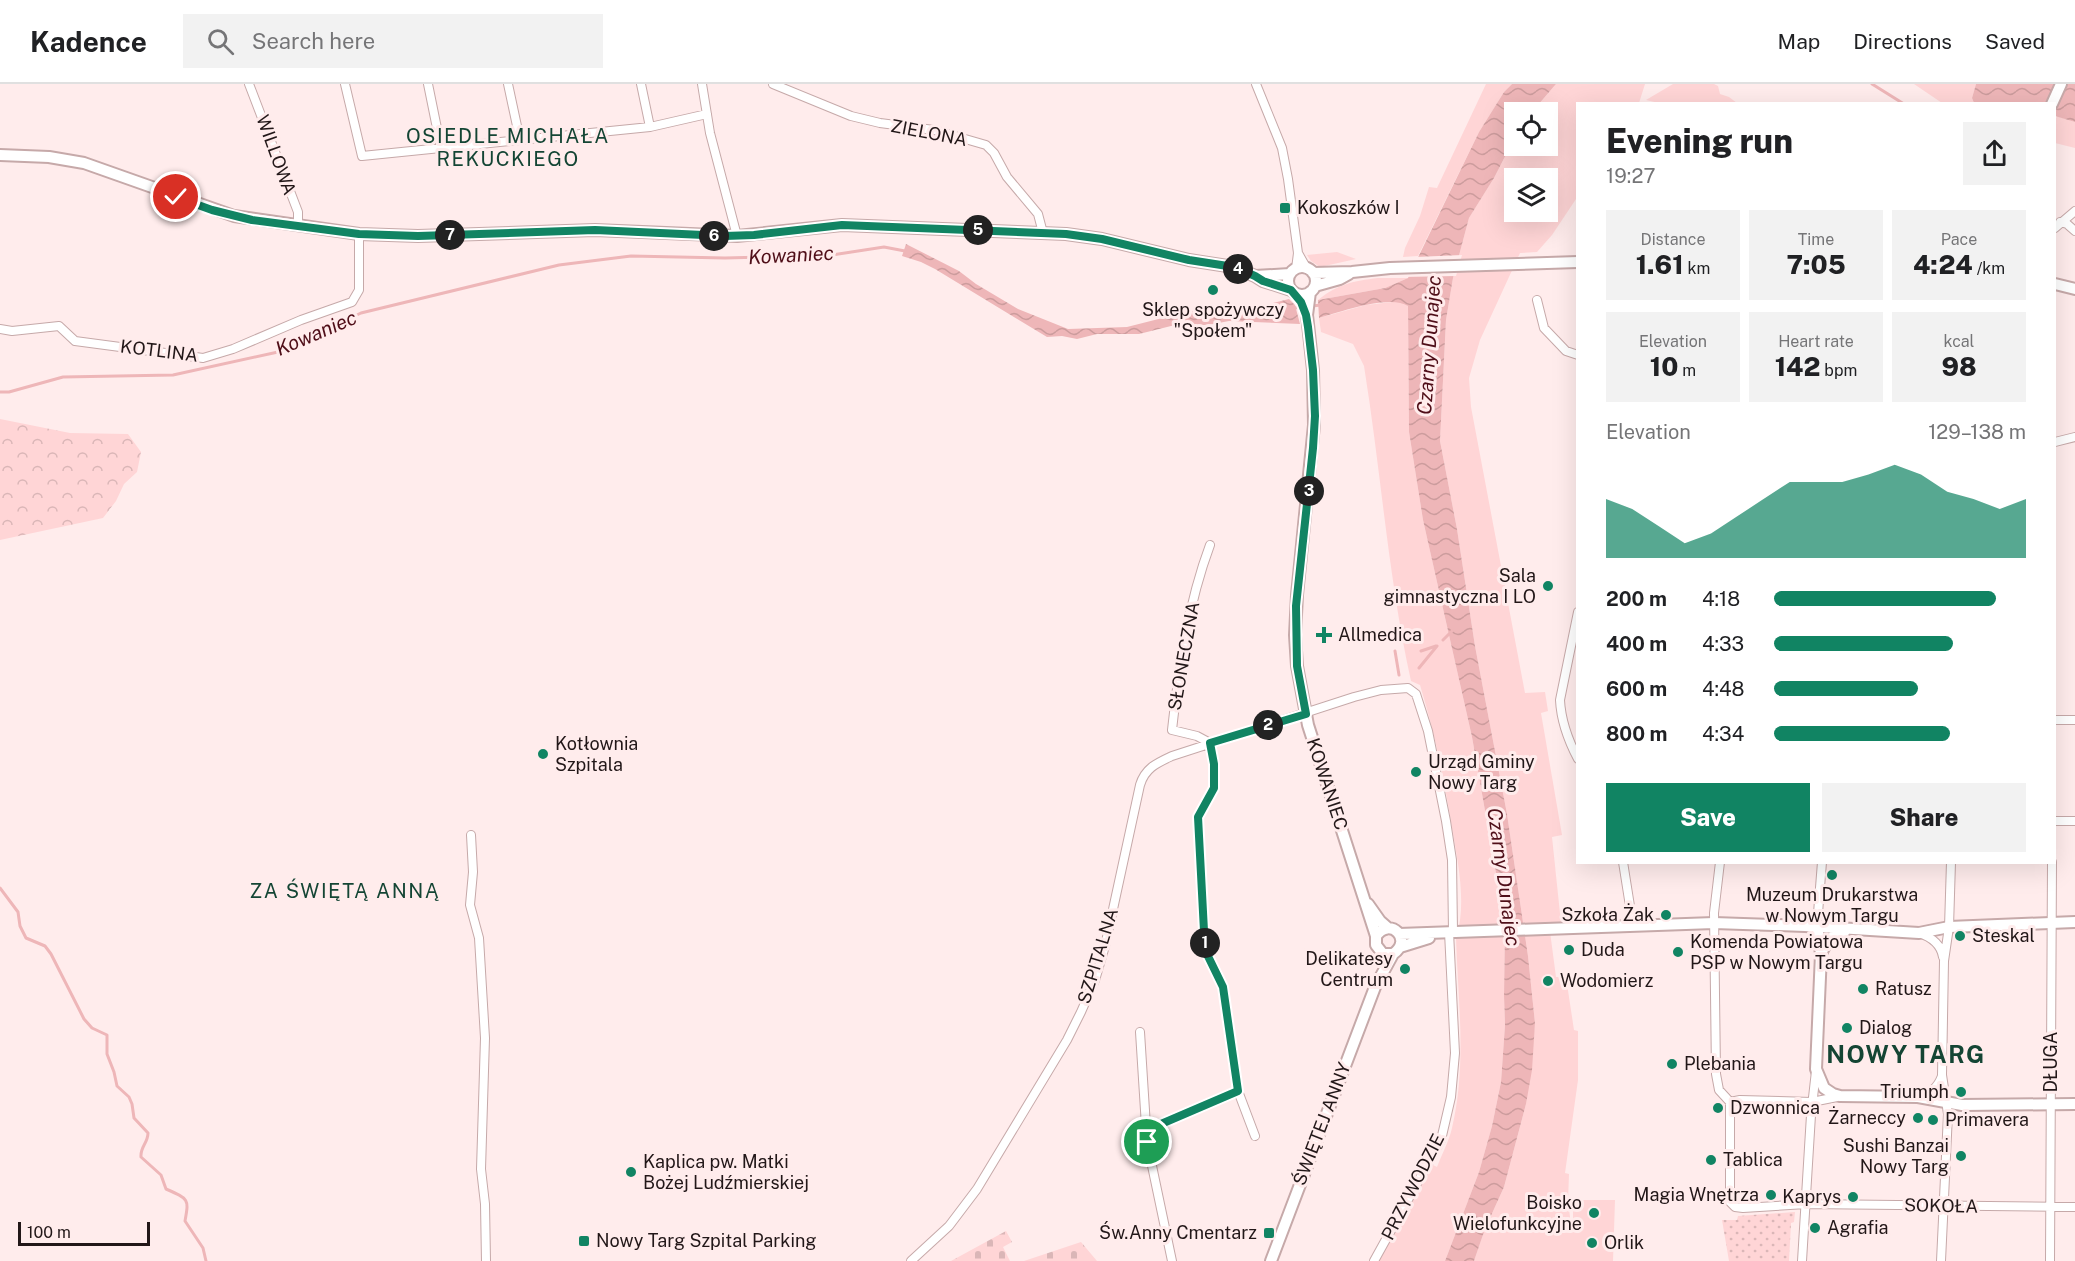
<!DOCTYPE html>
<meta charset="utf-8">
<style>
body{margin:0;font-family:"Public Sans",sans-serif;background:#f2f2f2;color:#202124;height:100vh;display:flex;flex-direction:column;font-size:22px;white-space:nowrap}
*{box-sizing:border-box;margin:0}
p{font-size:20px;color:#757577}
.icon{flex:none;width:33px;height:33px;fill:none;stroke:currentColor;stroke-width:2;stroke-linecap:round;stroke-linejoin:round}
.map{position:relative;flex:1;overflow:hidden}
.drawer{position:absolute;left:1576px;top:18px;width:480px;height:762px;display:flex;flex-direction:column;background:#fff;border-radius:0px;box-shadow:0 6px 24px #0002}
.drawer>*{flex:none}
.buttons{position:absolute;left:1504px;top:18px;display:grid;gap:12px}
.buttons a{display:grid;place-items:center;width:54px;height:54px;border-radius:0px;background:#fff;box-shadow:0 6px 24px #0002;font-size:30px}
.scale{position:absolute;left:18px;bottom:15px;width:132px;box-sizing:border-box;padding-left:6px;border:3px solid #221718;border-top:0;font-size:16px;line-height:21px;white-space:nowrap;color:#221718;-webkit-text-stroke:4px #ffecec;paint-order:stroke}
.pin{position:absolute;display:grid;place-items:center;width:51px;height:51px;color:#fff;margin:-26px;border:3px solid #fff;border-radius:50%;box-shadow:0 2px 6px #0007}
.km{position:absolute;width:30px;height:30px;margin:-15px;border-radius:50%;background:#222;color:#fff;font-size:16px;line-height:30px;text-align:center}
.round{display:grid;place-items:center;flex:none;width:63px;height:63px;border-radius:0px;background:#f2f2f2}
.head{display:flex;align-items:center;justify-content:space-between;height:102px;padding:0 30px}
h1{font-size:33px;font-weight:800;line-height:45px}
.figures{display:grid;grid-template-columns:repeat(3,1fr);gap:9px;height:102px;padding:6px 30px}
.figures div{display:grid;align-content:center;border-radius:0px;background:#f2f2f2;text-align:center}
.figures b{font-size:26px;font-weight:800}
.figures small{font-size:16px;font-weight:400}
.figures p{font-size:16px}
.chart{height:168px;padding:12px 30px}
.chart p{display:flex;justify-content:space-between}
.chart svg{width:100%;height:108px;margin-top:6px;fill:#118463;opacity:.7}
.primary-button{display:flex;gap:12px;margin-top:auto;padding:12px 30px}
.primary-button a{flex:1;height:69px;border-radius:0px;background:#118463;color:#fff;font-size:24px;font-weight:800;line-height:69px;text-align:center}
.primary-button a+a{background:#f2f2f2;color:#202124}
ul{padding:0 30px;list-style:none;font-size:20px}
li{display:grid;grid-template-columns:96px 72px 1fr;align-items:center;height:45px}
li i{height:15px;border-radius:8px;background:#118463}
header{display:flex;align-items:center;gap:36px;box-sizing:border-box;height:84px;padding:0 30px;background:#fff;border-bottom:2px solid #e0e0e0}
header strong{font-size:28px}
nav{display:flex;gap:33px;margin-inline-start:auto;font-size:21px}
.search{width:420px;height:54px;background:#f2f2f2;display:flex;align-items:center;gap:15px;box-sizing:border-box;padding:0 21px;border-radius:0px;color:#757577;font-size:22px}
.map>svg:first-child{display:block}
</style>
<header>
<strong>Kadence</strong>
<div class="search"><svg class="icon" aria-label="search" viewBox="0 0 24 24"><circle cx="10" cy="10" r="6"/><path d="M15 15l6 6"/></svg>Search here</div>
<nav><a>Map</a><a>Directions</a><a>Saved</a></nav>
</header>
<div class="map">
<svg width="2075" height="1177" viewBox="0 0 2075 1177">
<defs>
<pattern id="forest-crowns" width="20" height="18" patternUnits="userSpaceOnUse" patternTransform="scale(1.5)"><rect width="20" height="18" fill="#ffd5d6"/><path d="M2 6a3 3 0 1 1 6 0M12 15a3 3 0 1 1 6 0" fill="none" stroke="#dab6b7"/></pattern>
<pattern id="cemetery-stones" width="16" height="16" patternUnits="userSpaceOnUse" patternTransform="scale(1.5)"><rect width="16" height="16" fill="#ffd5d6"/><path d="M2 7V4a2 2 0 0 1 4 0v3zM10 15v-3a2 2 0 0 1 4 0v3z" fill="#dab6b7"/></pattern>
<pattern id="park-dots" width="8" height="8" patternUnits="userSpaceOnUse" patternTransform="scale(1.5)"><rect width="8" height="8" fill="#ffd5d6"/><path d="M2 2h.1M6 6h.1" fill="none" stroke="#dab6b7" stroke-width="1.8" stroke-linecap="round"/></pattern>
<pattern id="water-waves" width="16" height="10" patternUnits="userSpaceOnUse" patternTransform="scale(1.5)"><rect width="16" height="10" fill="#eeb6b8"/><path d="M0 5q4-4 8 0t8 0" fill="none" stroke="#cc9c9d"/></pattern>
</defs>
<rect width="100%" height="100%" fill="#ffecec"/>
<!-- green -->
<path fill="#ffd5d6" fill-rule="evenodd" d="M1486,0H1512L1504,8L1479,48L1418,172L1403,173L1405,164L1420,132L1429,103L1437,104Z
M1556,0H1645L1639,19L1578,20V112L1552,151L1537,168L1520,169L1480,256L1469,294L1471,323L1525,609L1545,608L1548,627L1541,629L1562,751L1552,753L1561,839L1549,840L1556,893H1560L1567,900L1574,946L1578,947V996L1565,1089L1569,1090L1568,1117L1571,1141H1573V1116H1615L1613,1177H1474L1485,1145L1504,1103L1526,1020L1535,939L1528,872L1507,730L1475,562L1457,445L1440,357L1446,236L1453,194L1469,134L1494,94L1515,53V62H1548V28H1532ZM1515,94H1548V128H1515Z
M1673,0H1714L1718,2L1720,10L1729,13L1737,19L1663,20L1646,16Z
M1914,0H1976L1972,14L1974,19H1942Z
M2057,32L2075,38V64L2055,59V36Z
M1337,168L1356,175L1320,183L1311,177L1307,171Z
M1378,194H1408L1385,204L1318,216C1338,200 1353,197 1378,194Z
M1401,217L1408,222L1409,348L1423,436L1472,653L1505,840L1504,913L1505,941L1501,998L1492,1042L1479,1088L1445,1177H1378L1431,1080L1437,1083C1442,1070 1449,1057 1452,1044C1467,981 1458,917 1456,854C1467,820 1458,779 1452,744C1444,694 1435,650 1420,601L1411,597C1388,493 1381,387 1364,282L1353,260L1321,248L1319,234L1366,221Z"/>
<!-- forest -->
<path fill="url(#forest-crowns)" d="M0,335L70,349L128,350L141,368L137,388L124,400L116,417L103,434L0,456Z"/>
<!-- cemetery -->
<path fill="url(#cemetery-stones)" d="M1006,1147L1012,1158L1003,1163L1010,1177H951Z
M1081,1158L1097,1177H1024Z"/>
<!-- park -->
<path fill="url(#park-dots)" d="M1795,1128L1794,1138L1791,1139L1789,1177H1729L1722,1136H1737L1738,1132Z"/>
<!-- water -->
<path fill="url(#water-waves)" d="M1512,0H1556L1532,28H1515V53L1494,94L1469,134L1453,194L1446,236L1440,357L1457,445L1475,562L1507,730L1528,872L1535,939L1532,986L1526,1020L1504,1103L1485,1145L1474,1177H1445L1479,1088L1492,1042L1501,998L1505,941L1504,912L1505,840L1472,653L1423,436L1409,348L1408,222C1390,210 1340,228 1319,234L1318,216L1385,204L1408,194L1479,48L1504,8Z
M1976,0H2075V38L2055,32V20L1974,19L1972,14Z
M906,160L959,187L976,200L1018,225L1068,245L1127,243L1190,227L1222,226L1265,221L1289,215L1295,221L1300,240L1229,237L1208,241H1175L1139,250H1097L1077,255L1062,252L1047,253L935,185L921,178L902,172Z"/>
<!-- pier -->
<path fill="#ffecec" d="M1462,171L1456,192L1402,193L1406,192L1415,173Z"/>
<g fill="none" stroke-linecap="round" stroke-linejoin="round">
<!-- stream -->
<path stroke="#eeb6b8" stroke-width="3" d="M1872,0L1904,20
M1294,224L1321,221
M0,308H9L63,293L173,291L278,268L361,229L559,181L631,172L725,174L832,171L884,163L905,167
M1443,556L1452,547
M1395,567L1399,591
M1421,567L1436,562
M1419,584L1437,562
M0,804L18,828L20,842L26,854L45,862L51,870L84,935L92,944L107,951V970L114,988L117,1002L129,1013L132,1020L134,1034L148,1049C148,1059 140,1063 141,1073L161,1091L166,1105C189,1115 189,1115 185,1137L203,1164L206,1177"/>
<defs>
<path id="street" d="M249,0L298,128V143
M345,0L362,72L650,43L707,30
M428,0L441,64
M508,0L520,56
M641,0L650,43
M702,0L710,49L737,152
M773,0L851,32L880,39L934,46L986,61L994,69L1007,93L1038,130L1043,149
M1256,0L1282,64L1288,95L1298,169L1296,185
M2060,138L2067,140L2075,147
M2055,144L2075,127
M1298,169L1307,185
M1537,216L1544,244L1566,267L1578,271
M0,245L12,247L59,242L75,257L203,274L233,265L301,236L352,218L359,206V150
M2055,358L2075,353
M1210,461C1188,520 1179,583 1172,646L1197,652L1210,659L1214,680V703L1198,733L1205,866L1223,903L1238,1007L1255,1052
M1578,528L1560,616C1561,637 1568,656 1578,675
M2055,636H2075
M2055,737H2075
M471,751L473,788L470,821L479,854L485,954L481,1085L485,1120L486,1177
M1623,778L1633,841
M1720,778L1714,829L1716,990L1719,1006L1730,1018L1740,1016L1812,1018L1837,1013
M1817,842L1822,778
M1919,849C1931,853 1941,860 1943,873
M1140,948L1147,1058L1172,1177
M1919,1012C1931,1008 1937,1005 1942,992
M1730,1018V1118L1735,1123L1743,1124L1806,1120L2075,1123
M1147,1046L1238,1007
M911,1177L949,1142L977,1105L1067,956L1081,928L1095,896L1105,862L1140,701C1145,684 1157,679 1172,672L1354,613L1381,606L1408,604L1416,610L1428,647L1446,737L1452,776L1453,848
M1374,1177L1441,1056L1451,1013L1455,969L1449,848
M1802,1177L1811,1031L1816,987
M1941,1177L1948,1030L1942,991L1944,877L1949,843L1951,778
M2050,1177L2052,778"/>
<path id="secondary" d="M2052,20L2061,0
M0,71L49,73L84,79L234,132L359,150L418,152L595,146L737,152L842,141L1066,150L1102,155L1189,176L1234,183L1255,192L1263,197L1291,206
M1288 197a14 14 0 1 1 28 0a14 14 0 1 1-28 0Z
M1313,189L1352,188L1390,184L1578,178
M1255,192L1290,190
M2055,200L2075,205
M1315,202L1340,195L1349,190
M1310,208L1307,231L1313,286L1314,341L1297,511L1295,551L1297,582L1308,641L1376,852
M1368,820L1380,837L1388,844
M1817,842L1821,870L1816,985L1824,1004L1833,1010L1840,1012L1918,1013L1962,1021L2075,1020
M1399,850L1714,839L1805,842L1919,849L1949,843L2075,838
M1400,863L1429,854
M1821,870C1827,856 1831,852 1845,847
M1271,1177L1375,903L1393,870C1414,856 1390,832 1376,852V861L1383,870H1393"/>
</defs>
<!-- street casing -->
<use href="#street" stroke="#c6a9a9" stroke-width="10"/>
<!-- secondary casing -->
<use href="#secondary" stroke="#c6a9a9" stroke-width="14"/>
<!-- street -->
<use href="#street" stroke="#fff" stroke-width="8"/>
<!-- secondary -->
<use href="#secondary" stroke="#fff" stroke-width="10"/>
</g>
<g fill="none" stroke-linecap="round" stroke-linejoin="round">
<defs>
<path id="route" d="M176,113L212,126L252,136L359,150L418,152L595,146L725,152L754,151L842,141L1066,150L1102,155L1189,176L1234,183L1255,192L1263,197L1291,206L1301,218L1306,231L1308,243L1313,286L1315,332L1313,364L1296,522L1297,582L1306,630L1210,659L1214,680V704L1198,733L1205,866L1223,903L1238,1007L1147,1046V1058"/>
</defs>
<!-- route casing -->
<use href="#route" stroke="#fff" stroke-width="12"/>
<!-- route -->
<use href="#route" stroke="#118463" stroke-width="8"/>
</g>
<!-- markers -->
<g fill="#118463" stroke="#ffecec" stroke-width="2">
<rect x="1279" y="118" width="12" height="12" rx="3"/>
<circle cx="1213" cy="206" r="6"/>
<circle cx="1548" cy="502" r="6"/>
<path d="M1321 542h6v6h6v6h-6v6h-6v-6h-6v-6h6z"/>
<circle cx="543" cy="670" r="6"/>
<circle cx="1416" cy="688" r="6"/>
<circle cx="1832" cy="791" r="6"/>
<circle cx="1666" cy="831" r="6"/>
<circle cx="1960" cy="852" r="6"/>
<circle cx="1569" cy="866" r="6"/>
<circle cx="1678" cy="868" r="6"/>
<circle cx="1405" cy="885" r="6"/>
<circle cx="1548" cy="897" r="6"/>
<circle cx="1863" cy="905" r="6"/>
<circle cx="1847" cy="944" r="6"/>
<circle cx="1672" cy="980" r="6"/>
<circle cx="1961" cy="1008" r="6"/>
<circle cx="1718" cy="1024" r="6"/>
<circle cx="1918" cy="1034" r="6"/>
<circle cx="1933" cy="1036" r="6"/>
<circle cx="1961" cy="1072" r="6"/>
<circle cx="1711" cy="1076" r="6"/>
<circle cx="631" cy="1088" r="6"/>
<circle cx="1771" cy="1111" r="6"/>
<circle cx="1853" cy="1113" r="6"/>
<circle cx="1594" cy="1129" r="6"/>
<circle cx="1815" cy="1144" r="6"/>
<rect x="1263" y="1143" width="12" height="12" rx="3"/>
<rect x="578" y="1151" width="12" height="12" rx="3"/>
<circle cx="1592" cy="1159" r="6"/>
</g>
<g text-anchor="middle" stroke-width="6" stroke-linejoin="round" paint-order="stroke">
<!-- street labels -->
<g font-size="18" fill="#221718" stroke="#ffecec">
<text transform="translate(929 49) rotate(11)" y="6">ZIELONA</text>
<text transform="translate(276 71) rotate(70)" y="6">WILLOWA</text>
<text transform="translate(159 267) rotate(7)" y="6">KOTLINA</text>
<text transform="translate(1184 572) rotate(-80)" y="6">SŁONECZNA</text>
<text transform="translate(1327 700) rotate(72)" y="6">KOWANIEC</text>
<text transform="translate(1098 872) rotate(-73)" y="6">SZPITALNA</text>
<text transform="translate(2051 978) rotate(-90)" y="6">DŁUGA</text>
<text transform="translate(1322 1040) rotate(-69)" y="6">ŚWIĘTEJ ANNY</text>
<text transform="translate(1413 1103) rotate(-63)" y="6">PRZYWODZIE</text>
<text transform="translate(1941 1122) rotate(1)" y="6">SOKOŁA</text>
</g>
<!-- poi labels -->
<g font-size="18" fill="#221718" stroke="#ffecec" text-anchor="start">
<text x="1297" y="130">Kokoszków I</text>
<text x="1213" y="232" text-anchor="middle">Sklep spożywczy<tspan x="1213" dy="21">"Społem"</tspan></text>
<text x="1536" y="498" text-anchor="end">Sala<tspan x="1536" dy="21">gimnastyczna I LO</tspan></text>
<text x="1338" y="557">Allmedica</text>
<text x="555" y="666">Kotłownia<tspan x="555" dy="21">Szpitala</tspan></text>
<text x="1428" y="684">Urząd Gminy<tspan x="1428" dy="21">Nowy Targ</tspan></text>
<text x="1832" y="817" text-anchor="middle">Muzeum Drukarstwa<tspan x="1832" dy="21">w Nowym Targu</tspan></text>
<text x="1654" y="837" text-anchor="end">Szkoła Żak</text>
<text x="1972" y="858">Steskal</text>
<text x="1690" y="864">Komenda Powiatowa<tspan x="1690" dy="21">PSP w Nowym Targu</tspan></text>
<text x="1581" y="872">Duda</text>
<text x="1393" y="881" text-anchor="end">Delikatesy<tspan x="1393" dy="21">Centrum</tspan></text>
<text x="1560" y="903">Wodomierz</text>
<text x="1875" y="911">Ratusz</text>
<text x="1859" y="950">Dialog</text>
<text x="1684" y="986">Plebania</text>
<text x="1949" y="1014" text-anchor="end">Triumph</text>
<text x="1730" y="1030">Dzwonnica</text>
<text x="1906" y="1040" text-anchor="end">Żarneccy</text>
<text x="1945" y="1042">Primavera</text>
<text x="1949" y="1068" text-anchor="end">Sushi Banzai<tspan x="1949" dy="21">Nowy Targ</tspan></text>
<text x="1723" y="1082">Tablica</text>
<text x="643" y="1084">Kaplica pw. Matki<tspan x="643" dy="21">Bożej Ludźmierskiej</tspan></text>
<text x="1759" y="1117" text-anchor="end">Magia Wnętrza</text>
<text x="1841" y="1119" text-anchor="end">Kaprys</text>
<text x="1582" y="1125" text-anchor="end">Boisko<tspan x="1582" dy="21">Wielofunkcyjne</tspan></text>
<text x="1827" y="1150">Agrafia</text>
<text x="1257" y="1155" text-anchor="end">Św.Anny Cmentarz</text>
<text x="596" y="1163">Nowy Targ Szpital Parking</text>
<text x="1604" y="1165">Orlik</text>
</g>
<!-- neighbourhood labels -->
<g font-size="20" letter-spacing="1.5" fill="#144534" stroke="#ffecec">
<text x="508" y="59">OSIEDLE MICHAŁA<tspan x="508" dy="23">REKUCKIEGO</tspan></text>
<text x="345" y="814">ZA ŚWIĘTĄ ANNĄ</text>
</g>
<!-- water labels -->
<g font-size="20" font-style="italic" fill="#4f0e18" stroke="#ffecec">
<text transform="translate(791 171) rotate(-3)" y="7">Kowaniec</text>
<text transform="translate(316 249) rotate(-23)" y="7">Kowaniec</text>
<text transform="translate(1429 261) rotate(-86)" y="7">Czarny Dunajec</text>
<text transform="translate(1504 793) rotate(82)" y="7">Czarny Dunajec</text>
</g>
<!-- district labels -->
<g font-size="24" font-weight="bold" letter-spacing="1.5" fill="#144534" stroke="#ffecec">
<text x="1906" y="979">NOWY TARG</text>
</g>
</g>
</svg>
<div class="buttons">
<a><svg class="icon" aria-label="locate" viewBox="0 0 24 24"><circle cx="12" cy="12" r="6"/><path d="M12 2v4M12 18v4M2 12h4M18 12h4"/></svg></a>
<a><svg class="icon" aria-label="layers" viewBox="0 0 24 24"><path d="M12 4l9 5-9 5-9-5zM3 14l9 5 9-5"/></svg></a>
</div>
<div class="scale">100 m</div>
<div class="pin" style="left:1147px;top:1058px;background:#1e9e55"><svg class="icon" aria-label="arrive" viewBox="0 0 24 24"><path d="M6 21V4h12l-3 4 3 4H6"/></svg></div>
<div class="pin" style="left:176px;top:113px;background:#d93025"><svg class="icon" aria-label="check" viewBox="0 0 24 24"><path d="M5 12l5 5 9-10"/></svg></div>
<b class="km" style="left:1205px;top:859px">1</b>
<b class="km" style="left:1268px;top:641px">2</b>
<b class="km" style="left:1309px;top:407px">3</b>
<b class="km" style="left:1238px;top:185px">4</b>
<b class="km" style="left:978px;top:146px">5</b>
<b class="km" style="left:714px;top:152px">6</b>
<b class="km" style="left:450px;top:151px">7</b>
<section class="drawer">
<div class="head"><div><h1>Evening run</h1><p>19:27</p></div><a class="round"><svg class="icon" aria-label="share" viewBox="0 0 24 24"><path d="M12 15V3M7 8l5-5 5 5M5 13v7h14v-7"/></svg></a></div>
<div class="figures">
<div><p>Distance</p><b>1.61<small> km</small></b></div>
<div><p>Time</p><b>7:05</b></div>
<div><p>Pace</p><b>4:24<small> /km</small></b></div>
</div>
<div class="figures">
<div><p>Elevation</p><b>10<small> m</small></b></div>
<div><p>Heart rate</p><b>142<small> bpm</small></b></div>
<div><p>kcal</p><b>98</b></div>
</div>
<div class="chart"><p><span>Elevation</span>129–138 m</p>
<svg viewBox="0 0 160 44" preserveAspectRatio="none"><path d="M0 44V20L10 24L20 31L30 38L40 34L50 27L60 20L70 13L80 13L90 13L100 10L110 6L120 10L130 17L140 20L150 24L160 20V44z"/></svg>
</div>
<ul>
<li><b>200 m</b>4:18<i style="width:88%"></i></li>
<li><b>400 m</b>4:33<i style="width:71%"></i></li>
<li><b>600 m</b>4:48<i style="width:57%"></i></li>
<li><b>800 m</b>4:34<i style="width:70%"></i></li>
</ul>
<div class="primary-button"><a>Save</a><a>Share</a></div>
</section>
</div>
